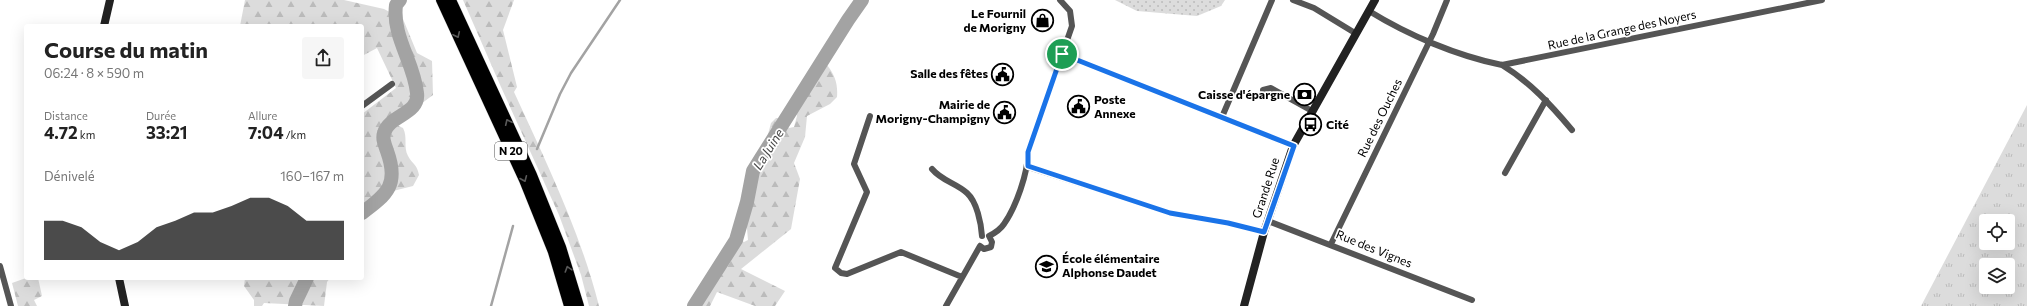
<!DOCTYPE html>
<html lang="fr">
<meta charset="utf-8">
<style>
body{margin:0;font-family:Commissioner,sans-serif;background:#f6f6f6;color:#222;height:100vh;display:flex;flex-direction:column;font-size:15px;white-space:nowrap}
*{box-sizing:border-box;margin:0}
p{font-size:13px;color:#767676}
.icon{flex:none;width:22px;height:22px;fill:none;stroke:currentColor;stroke-width:2;stroke-linecap:round;stroke-linejoin:round}
.map{position:relative;flex:1;overflow:hidden}
.panel{position:absolute;left:24px;top:24px;width:340px;height:256px;display:flex;flex-direction:column;background:#fff;border-radius:4px;box-shadow:0 4px 16px #0002}
.panel>*{flex:none}
.buttons{position:absolute;left:1979px;top:214px;display:grid;gap:8px}
.buttons a{display:grid;place-items:center;width:36px;height:36px;border-radius:4px;background:#fff;box-shadow:0 4px 16px #0002;font-size:20px}
.pin{position:absolute;display:grid;place-items:center;width:34px;height:34px;color:#fff;margin:-17px;border:2px solid #fff;border-radius:50%;box-shadow:0 1px 4px #0007}
.round{display:grid;place-items:center;flex:none;width:42px;height:42px;border-radius:4px;background:#f6f6f6}
.head{display:flex;align-items:center;justify-content:space-between;height:68px;padding:0 20px}
h1{font-size:22px;font-weight:700;line-height:30px}
.stats{display:grid;grid-template-columns:repeat(3,1fr);gap:6px;height:68px;padding:4px 20px}
.stats div{display:grid;align-content:center}
.stats b{font-size:17px;font-weight:700}
.stats small{font-size:11px;font-weight:400}
.stats p{font-size:11px}
.chart{height:112px;padding:8px 20px}
.chart p{display:flex;justify-content:space-between}
.chart svg{width:100%;height:72px;margin-top:4px;fill:#000;opacity:.7}
.map>svg:first-child{display:block}
</style>
<div class="map">
<svg width="2027" height="306" viewBox="0 0 2027 306">
<defs>
<pattern id="grass-tufts" width="24" height="20" patternUnits="userSpaceOnUse"><rect width="24" height="20" fill="#dcdcdc"/><path d="M3 7l-1-3M5 7V3M7 7l1-3M15 17l-1-3M17 17v-4M19 17l1-3" fill="none" stroke="#bbb"/></pattern>
<pattern id="forest-firs" width="22" height="20" patternUnits="userSpaceOnUse"><rect width="22" height="20" fill="#dcdcdc"/><path d="M5 1l3.5 6h-7zM16 11l3.5 6h-7z" fill="#bbb"/></pattern>
<pattern id="park-dots" width="8" height="8" patternUnits="userSpaceOnUse"><rect width="8" height="8" fill="#dcdcdc"/><path d="M2 2h.1M6 6h.1" fill="none" stroke="#bbb" stroke-width="1.8" stroke-linecap="round"/></pattern>
</defs>
<rect width="100%" height="100%" fill="#fff"/>
<!-- grass -->
<path fill="url(#grass-tufts)" fill-rule="evenodd" d="M2027,105V306H1921ZM1986,221H2008V243H1986ZM1986,265H2008V287H1986Z"/>
<!-- forest -->
<path fill="url(#forest-firs)" d="M245,0H344L384,9L403,19L417,53L432,61L433,95L394,124L403,128C408,137 403,147 408,156C413,165 417,164 419,175L413,186L393,191L383,202L362,217V114L396,88L377,48L362,56V26H240Z
M463,0H514L503,30L517,87L514,92C546,162 580,231 599,306H589L581,275L559,215L501,87Z
M827,65C835,75 838,84 837,97L830,104L807,116L805,137L794,163L800,179L791,229L741,269L785,291L775,306H755L717,292L710,306H697L704,297L710,285V275L730,239L734,236L744,242L748,240L746,217L747,176L755,155L767,138L771,123L776,118H779L789,128L794,127L797,116L795,109L796,93L802,85Z
M26,278H38L42,296L34,300L37,306H18L12,283Z
M245,278H330L327,282L324,306L264,303L262,306H254V300L244,286Z"/>
<!-- park -->
<path fill="url(#park-dots)" d="M1115,0H1225L1221,6L1197,16L1137,11Z"/>
<g fill="none" stroke-linecap="round" stroke-linejoin="round">
<!-- stream -->
<path stroke="#a3a3a3" stroke-width="2.5" d="M537,149L560,94L571,73L620,0
M491,306L513,226"/>
<!-- river -->
<path stroke="#a3a3a3" stroke-width="14" d="M362,213C388,194 399,184 387,151C385,145 382,139 384,133C389,115 420,114 417,93C414,62 392,37 396,5L400,0
M295,306L296,301L307,278
M694,306L736,240L747,202L753,171L848,20L862,0"/>
<defs>
<path id="primary" d="M441,0L524,180L553,252L569,306
M451,0L532,175L561,247L579,306"/>
</defs>
<!-- primary casing -->
<use href="#primary" stroke="#dbdbdb" stroke-width="11"/>
<!-- minor -->
<path stroke="#555" stroke-width="6" d="M1293,0L1314,8L1355,33
M1369,11C1408,35 1457,56 1502,65L1822,0
M1062,54L1293,146
M1502,65C1530,82 1551,105 1572,130
M1263,90L1271,88L1312,111
M362,106L392,84
M870,116L854,164L867,192L835,268L841,273L847,274L901,252L962,277
M1222,117L1272,0
M1028,167L1171,213L1228,223L1264,232
M932,169C942,181 956,183 967,193C977,202 981,223 982,236
M1505,173L1546,100
M1268,221L1472,300
M989,236C995,233 1000,230 1004,224C1016,207 1028,173 1028,152L1072,26L1070,11L1060,0
M1331,244L1433,34L1447,0
M980,246L984,249L991,247L992,242L989,236
M0,266L11,306
M946,306L980,246"/>
<!-- secondary -->
<path stroke="#222" stroke-width="8" d="M104,26L110,0
M119,278L125,306
M1244,306L1264,232L1293,146L1375,0"/>
<!-- primary -->
<use href="#primary" stroke="#000" stroke-width="10"/>
</g>
<!-- one-way arrows -->
<defs><path id="oneway-chevron" d="M-2-3.5L2.5 0L-2 3.5" fill="none" stroke-width="1.6" stroke-linecap="round" stroke-linejoin="round"/></defs>
<g stroke="#595959">
<use href="#oneway-chevron" transform="translate(457 35) rotate(65)"/>
<use href="#oneway-chevron" transform="translate(508 122) rotate(-115)"/>
<use href="#oneway-chevron" transform="translate(524 179) rotate(67)"/>
<use href="#oneway-chevron" transform="translate(568 269) rotate(-107)"/>
</g>
<g fill="none" stroke-linecap="round" stroke-linejoin="round">
<defs>
<path id="route" d="M1062,54L1294,146L1264,232L1228,223L1170,213L1028,166V152Z"/>
</defs>
<!-- route casing -->
<use href="#route" stroke="#fff" stroke-width="8"/>
<!-- route -->
<use href="#route" stroke="#1a73e8" stroke-width="5"/>
</g>
<!-- icons -->
<defs>
<symbol id="shop-ring" viewBox="-11 -11 22 22"><circle r="9.5" fill="#fff" stroke="#000" stroke-width="1.5"/><path d="M-5-2.5h2.3a2.7 3.5 0 0 1 5.4 0H5L5.5 6h-11ZM-1.5-2.5h3a1.5 2.3 0 0 0-3 0Z" fill="#000"/></symbol>
<symbol id="civic-ring" viewBox="-11 -11 22 22"><circle r="9.5" fill="#fff" stroke="#000" stroke-width="1.5"/><path d="M-.6-6.5H3V-4.5H.6V-3L4-1V1h2V6H-6V1h2V-1L-.6-3ZM-1.2 2.5V6h2.4V2.5Z" fill="#000"/></symbol>
<symbol id="bank-ring" viewBox="-11 -11 22 22"><circle r="9.5" fill="#fff" stroke="#000" stroke-width="1.5"/><path d="M-6-4H6V4H-6ZM0-2.3a2.3 2.3 0 1 0 0 4.6a2.3 2.3 0 1 0 0-4.6Z" fill="#000"/></symbol>
<symbol id="bus-ring" viewBox="-11 -11 22 22"><circle r="9.5" fill="#fff" stroke="#000" stroke-width="1.5"/><path d="M-5-6H5V4H4V6H2V4H-2V6H-4V4H-5ZM-3.5-4V0h7V-4ZM-3.5 1.2v1.5H-2V1.2ZM2 1.2v1.5H3.5V1.2Z" fill="#000"/></symbol>
<symbol id="school-ring" viewBox="-11 -11 22 22"><circle r="9.5" fill="#fff" stroke="#000" stroke-width="1.5"/><path d="M0-5L7-2L0 1L-7-2ZM-4 1L0 2.5L4 1V4Q0 6-4 4Z" fill="#000"/></symbol>
</defs>
<g fill-rule="evenodd">
<use href="#shop-ring" x="1030" y="8" width="25" height="25"/>
<use href="#civic-ring" x="990" y="62" width="25" height="25"/>
<use href="#bank-ring" x="1292" y="82" width="25" height="25"/>
<use href="#civic-ring" x="1066" y="94" width="25" height="25"/>
<use href="#civic-ring" x="992" y="100" width="25" height="25"/>
<use href="#bus-ring" x="1298" y="112" width="25" height="25"/>
<use href="#school-ring" x="1034" y="254" width="25" height="25"/>
</g>
<g text-anchor="middle" stroke-width="3.5" stroke-linejoin="round" paint-order="stroke">
<!-- shield labels -->
<rect fill="#fff" stroke="#4c4c4c" stroke-width="1" x="495" y="142" width="32" height="18" rx="3"/>
<g font-size="11" font-weight="bold" fill="#000">
<text x="511" y="155">N 20</text>
</g>
<!-- poi labels -->
<g font-size="12" font-weight="bold" fill="#000" stroke="#fff" text-anchor="end">
<text x="1026" y="18">Le Fournil<tspan x="1026" dy="14">de Morigny</tspan></text>
<text x="988" y="78">Salle des fêtes</text>
<text x="1290" y="99">Caisse d'épargne</text>
<text x="1094" y="104" text-anchor="start">Poste<tspan x="1094" dy="14">Annexe</tspan></text>
<text x="990" y="109">Mairie de<tspan x="990" dy="14">Morigny-Champigny</tspan></text>
<text x="1326" y="129" text-anchor="start">Cité</text>
<text x="1062" y="263" text-anchor="start">École élémentaire<tspan x="1062" dy="14">Alphonse Daudet</tspan></text>
</g>
<!-- street labels -->
<g font-size="12" fill="#000" stroke="#fff">
<text transform="translate(1622 30) rotate(-12)" y="4">Rue de la Grange des Noyers</text>
<text transform="translate(1380 118) rotate(-64)" y="4">Rue des Ouches</text>
<text transform="translate(1266 188) rotate(-72)" y="4">Grande Rue</text>
<text transform="translate(1374 249) rotate(22)" y="4">Rue des Vignes</text>
</g>
<!-- water labels -->
<g font-size="13" font-style="italic" fill="#444" stroke="#fff">
<text transform="translate(768 149) rotate(-58)" y="5">La Juine</text>
</g>
</g>
</svg>
<div class="buttons">
<a><svg class="icon" aria-label="locate" viewBox="0 0 24 24"><circle cx="12" cy="12" r="6"/><path d="M12 2v4M12 18v4M2 12h4M18 12h4"/></svg></a>
<a><svg class="icon" aria-label="layers" viewBox="0 0 24 24"><path d="M12 4l9 5-9 5-9-5zM3 14l9 5 9-5"/></svg></a>
</div>
<div class="pin" style="left:1062px;top:54px;background:#1e9e55"><svg class="icon" aria-label="arrive" viewBox="0 0 24 24"><path d="M6 21V4h12l-3 4 3 4H6"/></svg></div>
<section class="panel">
<div class="head"><div><h1>Course du matin</h1><p>06:24 · 8 × 590 m</p></div><a class="round"><svg class="icon" aria-label="share" viewBox="0 0 24 24"><path d="M12 15V3M7 8l5-5 5 5M5 13v7h14v-7"/></svg></a></div>
<div class="stats">
<div><p>Distance</p><b>4.72<small> km</small></b></div>
<div><p>Durée</p><b>33:21</b></div>
<div><p>Allure</p><b>7:04<small> /km</small></b></div>
</div>
<div class="chart"><p><span>Dénivelé</span>160–167 m</p>
<svg viewBox="0 0 160 44" preserveAspectRatio="none"><path d="M0 44V20L10 20L20 24L30 33L40 38L50 33L60 24L70 20L80 15L90 15L100 11L110 6L120 6L130 11L140 20L150 20L160 20V44z"/></svg>
</div>
</section>
</div>
